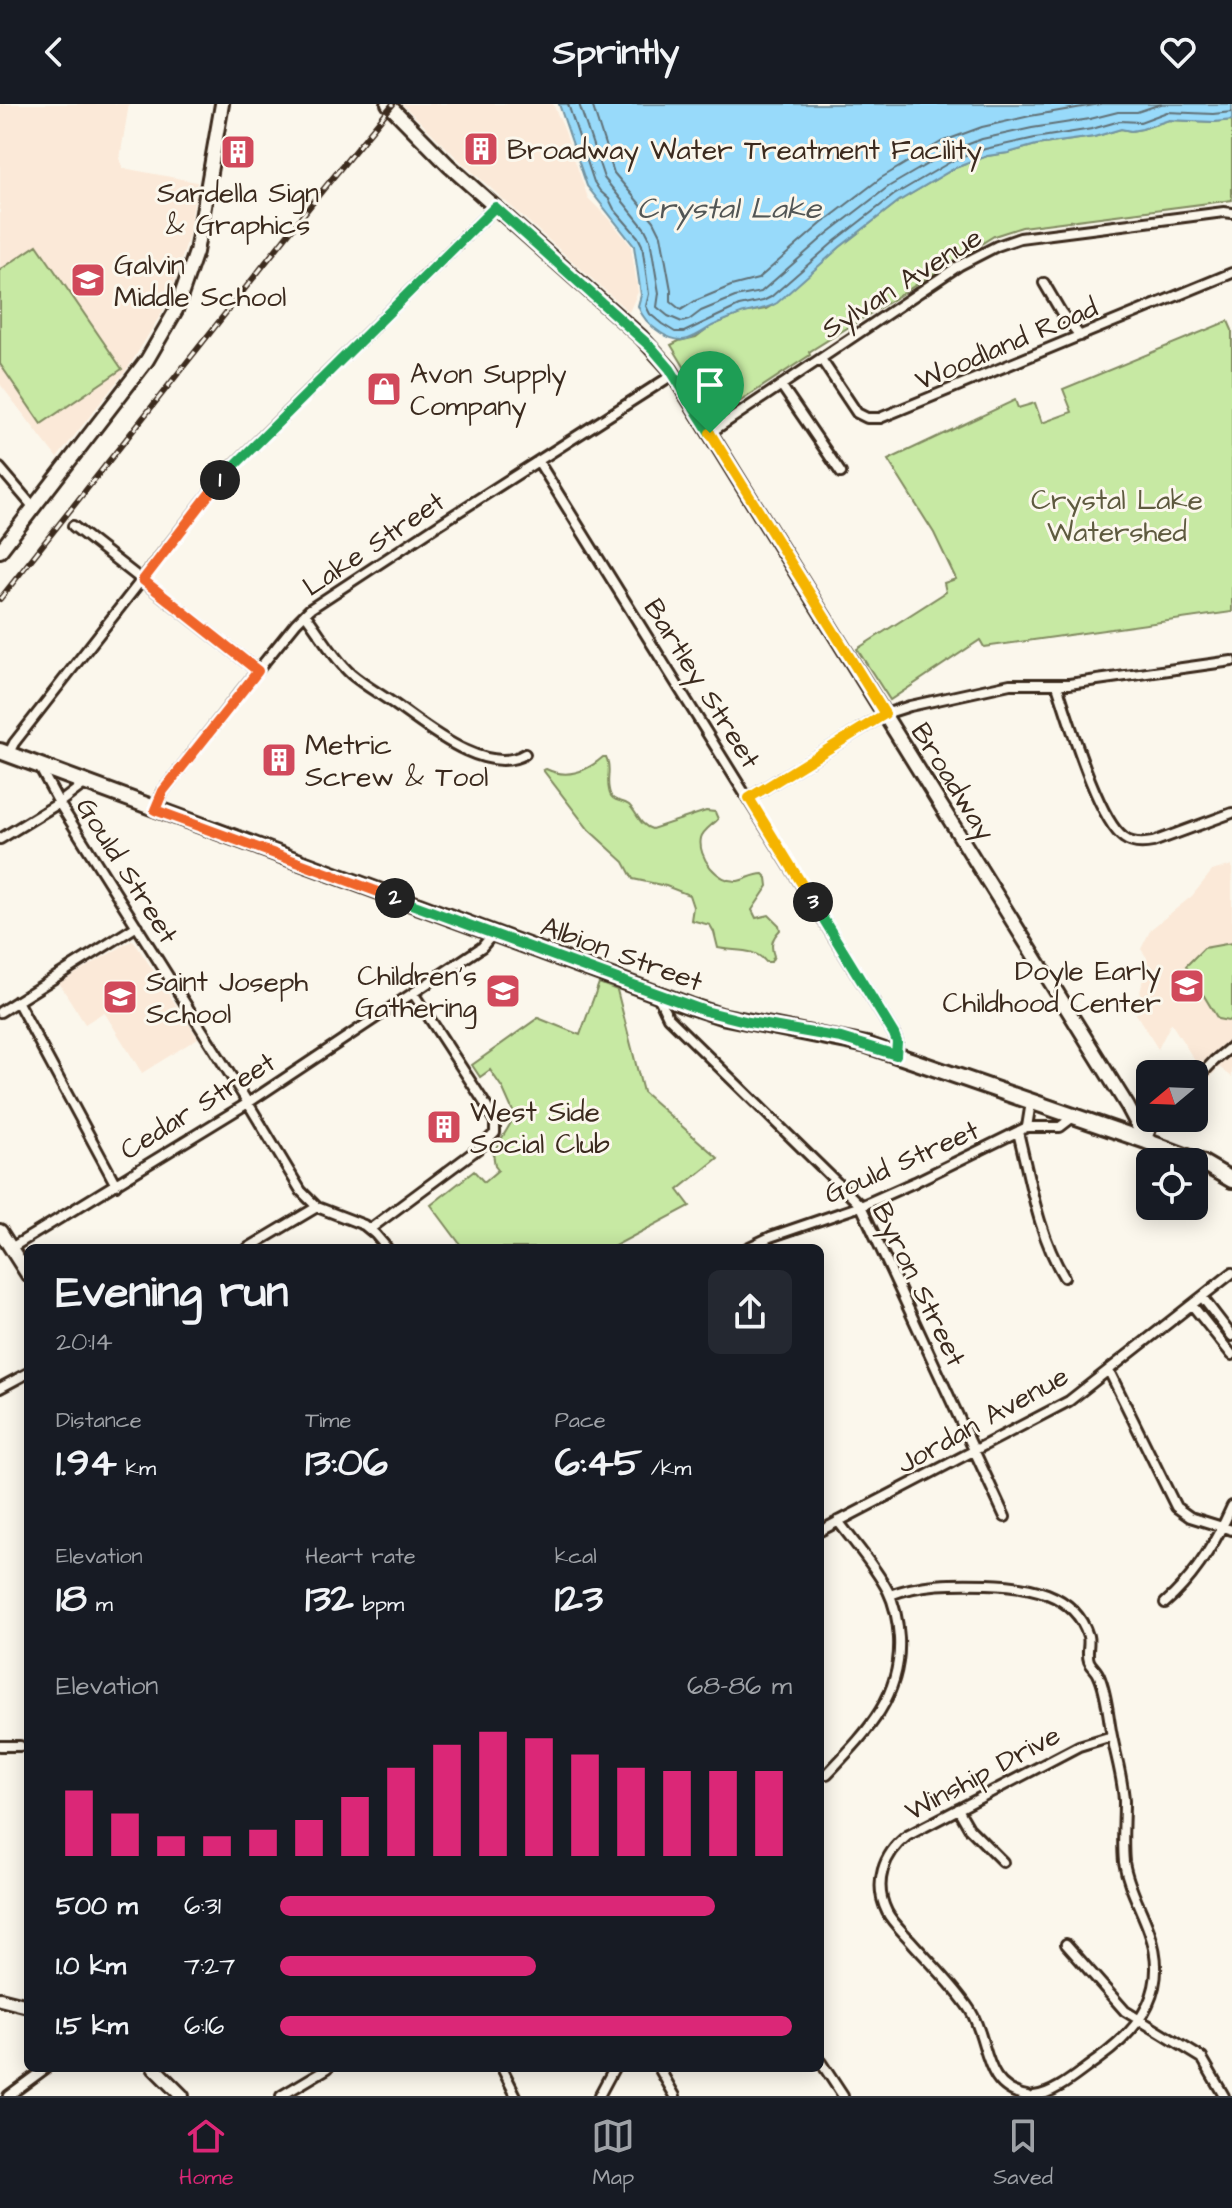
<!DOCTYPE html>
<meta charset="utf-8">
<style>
body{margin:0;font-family:"Architects Daughter",sans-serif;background:#242831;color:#f1f3f6;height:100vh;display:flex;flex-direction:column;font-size:30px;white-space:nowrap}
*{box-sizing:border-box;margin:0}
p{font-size:26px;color:#9ea1a6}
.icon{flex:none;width:44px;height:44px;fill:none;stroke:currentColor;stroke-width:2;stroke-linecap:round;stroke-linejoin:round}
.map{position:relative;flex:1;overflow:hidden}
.sheet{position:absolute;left:24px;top:1140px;width:800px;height:828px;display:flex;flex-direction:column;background:#171b24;border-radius:12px;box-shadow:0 4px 20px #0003}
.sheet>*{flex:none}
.needle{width:52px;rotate:251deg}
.buttons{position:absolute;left:1136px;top:956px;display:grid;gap:16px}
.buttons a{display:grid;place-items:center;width:72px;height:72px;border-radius:12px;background:#171b24;box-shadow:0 4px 20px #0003;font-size:40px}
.pin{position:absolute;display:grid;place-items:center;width:68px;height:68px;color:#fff;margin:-82px -34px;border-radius:50% 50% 50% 0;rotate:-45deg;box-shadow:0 0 8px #0007}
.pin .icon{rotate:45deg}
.km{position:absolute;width:40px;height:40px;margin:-20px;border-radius:50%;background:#222;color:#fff;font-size:22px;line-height:40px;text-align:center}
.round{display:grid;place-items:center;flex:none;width:84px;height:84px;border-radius:12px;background:#242831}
.summary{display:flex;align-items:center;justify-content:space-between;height:136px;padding:0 32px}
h1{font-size:44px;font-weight:800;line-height:60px}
.stats{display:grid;grid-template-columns:repeat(3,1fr);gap:12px;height:136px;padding:8px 32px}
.stats div{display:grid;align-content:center}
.stats b{font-size:40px;font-weight:800}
.stats small{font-size:22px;font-weight:400}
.stats p{font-size:22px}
.chart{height:224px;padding:16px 32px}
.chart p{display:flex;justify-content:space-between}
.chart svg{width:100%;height:144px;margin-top:8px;stroke:#db2777;stroke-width:6}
ul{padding:0 32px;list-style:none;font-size:26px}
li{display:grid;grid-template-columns:128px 96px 1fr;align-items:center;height:60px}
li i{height:20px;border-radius:10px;background:#db2777}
header{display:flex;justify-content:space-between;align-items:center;height:104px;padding:0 32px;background:#171b24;font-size:36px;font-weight:800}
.tabs{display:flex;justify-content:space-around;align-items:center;height:112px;border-top:2px solid #363941;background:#171b24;font-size:22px;color:#9ea1a6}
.tabs a{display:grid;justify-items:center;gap:4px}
.tabs .on{color:#db2777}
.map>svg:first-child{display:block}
</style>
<header><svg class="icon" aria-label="back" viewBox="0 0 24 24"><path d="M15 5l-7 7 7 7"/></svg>Sprintly<svg class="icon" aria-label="heart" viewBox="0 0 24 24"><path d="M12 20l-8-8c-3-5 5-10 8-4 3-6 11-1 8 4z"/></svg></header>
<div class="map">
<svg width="1232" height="1992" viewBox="0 0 1232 1992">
<rect width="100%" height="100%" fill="#fbf7ec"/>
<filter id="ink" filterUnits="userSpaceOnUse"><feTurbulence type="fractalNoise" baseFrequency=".0125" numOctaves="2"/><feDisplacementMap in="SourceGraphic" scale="16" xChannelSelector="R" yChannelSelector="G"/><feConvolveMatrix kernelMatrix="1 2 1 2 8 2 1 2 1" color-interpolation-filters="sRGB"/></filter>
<g filter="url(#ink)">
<!-- built -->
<path fill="#fbe9d8" d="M0,0H129L120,54L123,64L197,78L189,131L173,183L163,207L130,261L57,354L0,280Z
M402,0H553L564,25L588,94L611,117L631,142L638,188L629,208L456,53Z
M1232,761V973L1219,963L1194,992V970H1189L1197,960L1171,919L1158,945L1136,910L1147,854L1141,845L1151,825L1192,792L1212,767Z
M133,836L198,934L142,969L104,908L85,920L59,879Z"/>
<!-- green -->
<path fill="#c7e9a3" stroke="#818a60" stroke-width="2" d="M1169,16L1214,18L1232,16V96L1022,123L994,132L809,248L810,251L715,314L671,241L679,237L696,233L709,223L742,209L766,205L776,199L840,143L899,97L955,64L987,52L1008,49L1036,41L1094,33L1121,25L1131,27L1142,25Z
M37,141L122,265L41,320L0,260V166Z
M1228,217L1232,226V508L984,543L980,536L890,596L857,545L946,488L944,479L956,475L934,429L888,356L1015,296L1018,304L1035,299L1042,319L1072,308L1063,285Z
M603,653H606C612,664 606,674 609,686C611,699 621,695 629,701C638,710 639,721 652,725L706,707L715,708L718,715C713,721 703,726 701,734C697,753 718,779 738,777C747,775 754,770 763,770L767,774L768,782L752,806L756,814L769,811L779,821L780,826C772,834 770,841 774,852L771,858H766C754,843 735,848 718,844L714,828L710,821L691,816L693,803L689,791L666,782L633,775L624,758L589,726L543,666L546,665C567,675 586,668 603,653Z
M1232,839V914L1228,917L1218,915L1186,862L1204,844Z
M599,879L617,886L643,988L718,1054L678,1086L690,1102L611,1144H463L431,1101L474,1067L484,1078L498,1066L495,1062L493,1049L515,1012L503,985L490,966L480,973L472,961L538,914L580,931Z"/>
<!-- water -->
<path fill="#98dafa" stroke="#7394a2" stroke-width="2" d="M559,0H1232V16L1214,18L1169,16L1142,25L1131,27L1121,25L1094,33L1036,41L1008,49L987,52L955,64L899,97L840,143L777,199C765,206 753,206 741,210C730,214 716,219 707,225C690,236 680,241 661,229C650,222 642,214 638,202L641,191L634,142L587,82Z"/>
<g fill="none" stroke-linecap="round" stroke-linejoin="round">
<!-- shore -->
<path stroke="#607076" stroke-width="2" d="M568,0L594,78L600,87L609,95L614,105L638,133L642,141L649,190L646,202L650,210L662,220L675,228H684L739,202L763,197L771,193L835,137L894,91L952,57L985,45L1035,34L1092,25L1120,17L1140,18L1167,8L1213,10L1232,8
M579,0L604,74L645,125L650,135L659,189L657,203L668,212L682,218L689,216L701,207L735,193L761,188L828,129L888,83L948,48L982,35L1032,24L1090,15L1118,8H1137L1161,0
M592,0L614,69L654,117L661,131L671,186V198L681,206L695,197L731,182L758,175L821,120L881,74L941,38L982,23L1030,12L1100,0"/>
<defs>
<path id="street" d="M1044,179L1061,208L1080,232
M821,255L857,309L867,314H880L1232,169
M781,281L841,369
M710,329L960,161L997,142L1020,134L1224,108L1232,109
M538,357L894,930L897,938L896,951
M0,364L34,404
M73,422L258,567
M305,510C319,528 334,555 351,570C365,582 382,591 397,602C428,624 487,673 525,650
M1057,581C1068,613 1098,716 1124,734C1132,740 1143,740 1153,738L1232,709
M8,651L14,639L215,382L234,361L495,103
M40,664L59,699L248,999L301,1087L317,1103L364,1121L375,1130L387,1144
M749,694L885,610L910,602L1010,580H1069L1232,557
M155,706L163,687L237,592L296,519L310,505L441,419L674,270
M0,735L59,699L84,680
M657,890L668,913L861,1102L1005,1413
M17,897L116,1081
M0,908L137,822
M1194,978L1214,957L1232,942
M1027,1023L1031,998
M1018,1028C1030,1076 1038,1130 1064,1173
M1146,1037L1152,1023L1160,1014
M370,1125L483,1041L495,1029V1018L484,998L413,889
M11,1144L248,999L482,843L493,830
M248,1144L317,1103
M747,1144L770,1133L861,1102L915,1078L1027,1023H1060L1073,1013
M1202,1193L1232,1232
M1192,1201L1232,1251
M1109,1267L1176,1403L1190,1413L1232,1426
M0,1284L28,1269
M820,1427L1069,1297L1232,1169
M890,1491C921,1479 954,1479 987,1480C1025,1481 1075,1488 1088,1532C1090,1540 1086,1549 1089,1557C1091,1562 1097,1566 1099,1572C1107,1589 1108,1613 1112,1632L1079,1642L907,1732C883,1750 873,1780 887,1808C892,1818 902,1827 910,1836C930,1859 953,1880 970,1906C990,1937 981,1983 1027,1992
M1165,1499C1195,1473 1216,1438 1232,1402
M0,1642H20
M827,1670C865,1630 902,1594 899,1534C898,1519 895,1501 888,1487C875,1462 855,1440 838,1417
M958,1705L969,1724L1003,1758
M1066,1840L1125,1907L1202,1954L1224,1992
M820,1957L843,1992
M502,1964L516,1992
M659,1964L675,1992
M8,1992L46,1964
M281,1992L328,1964
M599,1992L614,1964
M1034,1992C1057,1989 1078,1969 1097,1956C1142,1924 1170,1884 1149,1827C1141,1804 1128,1783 1124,1758C1122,1738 1124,1718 1124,1697C1123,1675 1116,1653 1112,1632"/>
<path id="secondary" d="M388,0L448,61L641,233L670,265L1128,1003L1146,1037
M0,447L147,256L176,206L196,148L222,0
M0,1127L28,1171
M0,1895L28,1902
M154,1964L182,1992"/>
<path id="primary" d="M0,647L690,902L721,912L867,941L1146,1037L1201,1058L1232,1076"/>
</defs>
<!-- street casing -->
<use href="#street" stroke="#3b2a1e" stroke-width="14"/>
<!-- secondary casing -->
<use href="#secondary" stroke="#3b2a1e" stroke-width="18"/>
<!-- primary casing -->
<use href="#primary" stroke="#3b2a1e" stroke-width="20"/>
<!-- street -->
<use href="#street" stroke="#fbf7ec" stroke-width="8"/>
<!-- secondary -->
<use href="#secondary" stroke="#fbf7ec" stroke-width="12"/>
<!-- primary -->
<use href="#primary" stroke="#fbf7ec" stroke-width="14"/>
<defs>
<path id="rail" d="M0,495L322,87L393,0"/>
</defs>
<!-- rail casing -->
<use href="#rail" stroke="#3b2a1e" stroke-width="6"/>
<!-- rail -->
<use href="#rail" stroke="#fbf7ec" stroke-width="3" stroke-dasharray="9" stroke-linecap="butt"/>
</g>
</g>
<g fill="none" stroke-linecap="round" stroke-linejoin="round" filter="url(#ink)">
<defs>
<path id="split-1" d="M220,376L495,103L652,244L670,265L710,329"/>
<path id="split-2" d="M220,376L143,476L258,567L163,687L155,706L395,794"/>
<path id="split-3" d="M395,794L705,907L749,918L841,934L896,951L897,938L894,930L813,798"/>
<path id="split-4" d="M710,329L885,610L749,694L813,798"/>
</defs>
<!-- split-1 casing -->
<use href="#split-1" stroke="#fff" stroke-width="16"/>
<!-- split-2 casing -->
<use href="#split-2" stroke="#fff" stroke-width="16"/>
<!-- split-3 casing -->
<use href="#split-3" stroke="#fff" stroke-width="16"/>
<!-- split-4 casing -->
<use href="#split-4" stroke="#fff" stroke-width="16"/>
<!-- split-1 -->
<use href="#split-1" stroke="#22a559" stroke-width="10"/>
<!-- split-2 -->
<use href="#split-2" stroke="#f0652b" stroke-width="10"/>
<!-- split-3 -->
<use href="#split-3" stroke="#22a559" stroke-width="10"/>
<!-- split-4 -->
<use href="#split-4" stroke="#f5b400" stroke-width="10"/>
</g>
<!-- icons -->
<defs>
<symbol id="building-square" viewBox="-11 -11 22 22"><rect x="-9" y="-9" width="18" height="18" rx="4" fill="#d1495b" stroke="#fbf7ec"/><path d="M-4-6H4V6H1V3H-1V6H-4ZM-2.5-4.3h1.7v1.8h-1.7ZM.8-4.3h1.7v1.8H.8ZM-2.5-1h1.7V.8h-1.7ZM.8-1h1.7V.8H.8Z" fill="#fff"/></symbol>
<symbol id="school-square" viewBox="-11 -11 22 22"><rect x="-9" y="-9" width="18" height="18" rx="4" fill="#d1495b" stroke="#fbf7ec"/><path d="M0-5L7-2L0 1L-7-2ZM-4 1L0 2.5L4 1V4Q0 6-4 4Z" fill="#fff"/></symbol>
<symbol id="shop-square" viewBox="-11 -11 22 22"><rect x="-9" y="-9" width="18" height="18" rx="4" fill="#d1495b" stroke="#fbf7ec"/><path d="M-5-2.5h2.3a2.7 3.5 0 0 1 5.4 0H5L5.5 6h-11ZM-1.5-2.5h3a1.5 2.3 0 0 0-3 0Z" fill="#fff"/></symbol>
</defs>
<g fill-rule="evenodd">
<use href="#building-square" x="461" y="25" width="40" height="40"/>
<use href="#building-square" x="218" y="28" width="40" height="40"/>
<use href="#school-square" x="68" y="156" width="40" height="40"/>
<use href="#shop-square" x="364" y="265" width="40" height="40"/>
<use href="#building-square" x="259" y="636" width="40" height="40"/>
<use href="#school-square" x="1167" y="862" width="40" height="40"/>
<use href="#school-square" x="483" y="867" width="40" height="40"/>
<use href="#school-square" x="100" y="873" width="40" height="40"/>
<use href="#building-square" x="424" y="1003" width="40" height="40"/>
</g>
<g text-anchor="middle" stroke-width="6" stroke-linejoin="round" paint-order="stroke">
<!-- poi labels -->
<g font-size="28" fill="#3b2a1e" stroke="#fbf7ec" text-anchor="start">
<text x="507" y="55">Broadway Water Treatment Facility</text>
<text x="238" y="98" text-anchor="middle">Sardella Sign<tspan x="238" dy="32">&amp; Graphics</tspan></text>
<text x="114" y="170">Galvin<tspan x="114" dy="32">Middle School</tspan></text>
<text x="410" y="279">Avon Supply<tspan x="410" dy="32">Company</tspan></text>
<text x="305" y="650">Metric<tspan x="305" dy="32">Screw &amp; Tool</tspan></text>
<text x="1161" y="876" text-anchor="end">Doyle Early<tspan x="1161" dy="32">Childhood Center</tspan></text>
<text x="477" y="881" text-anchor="end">Children's<tspan x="477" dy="32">Gathering</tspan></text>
<text x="146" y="887">Saint Joseph<tspan x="146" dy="32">School</tspan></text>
<text x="470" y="1017">West Side<tspan x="470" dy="32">Social Club</tspan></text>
</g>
<!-- street labels -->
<g font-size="28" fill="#3b2a1e" stroke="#fbf7ec">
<text transform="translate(901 178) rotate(-32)" y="10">Sylvan Avenue</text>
<text transform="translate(1006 239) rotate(-23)" y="10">Woodland Road</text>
<text transform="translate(373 439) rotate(-34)" y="10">Lake Street</text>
<text transform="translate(703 579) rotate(58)" y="10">Bartley Street</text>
<text transform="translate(954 677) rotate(58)" y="10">Broadway</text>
<text transform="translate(128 766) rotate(58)" y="10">Gould Street</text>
<text transform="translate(622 849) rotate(20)" y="10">Albion Street</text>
<text transform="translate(197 1001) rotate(-32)" y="10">Cedar Street</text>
<text transform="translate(901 1057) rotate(-24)" y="10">Gould Street</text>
<text transform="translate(920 1180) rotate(64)" y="10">Byron Street</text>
<text transform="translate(982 1315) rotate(-29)" y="10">Jordan Avenue</text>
<text transform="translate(982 1668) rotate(-28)" y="10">Winship Drive</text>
</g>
<!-- park labels -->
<g font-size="28" fill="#5e5a3f" stroke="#fbf7ec">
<text x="1117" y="405">Crystal Lake<tspan x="1117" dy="32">Watershed</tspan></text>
</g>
<!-- water labels -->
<g font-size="30" font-style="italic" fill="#525655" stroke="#fbf7ec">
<text x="729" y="114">Crystal Lake</text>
</g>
</g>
</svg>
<div class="buttons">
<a><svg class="needle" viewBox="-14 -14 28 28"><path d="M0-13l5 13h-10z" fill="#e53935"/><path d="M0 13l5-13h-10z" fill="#9ea1a6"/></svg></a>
<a><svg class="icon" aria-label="locate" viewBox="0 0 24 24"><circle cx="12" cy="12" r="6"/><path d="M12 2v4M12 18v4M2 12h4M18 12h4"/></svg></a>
</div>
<div class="pin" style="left:710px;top:329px;background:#1e9e55"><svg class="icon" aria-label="arrive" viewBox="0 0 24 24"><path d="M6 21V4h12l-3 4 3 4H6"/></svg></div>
<b class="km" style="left:220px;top:376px">1</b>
<b class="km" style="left:395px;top:794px">2</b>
<b class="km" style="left:813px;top:798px">3</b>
<section class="sheet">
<div class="summary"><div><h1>Evening run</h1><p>20:14</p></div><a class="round"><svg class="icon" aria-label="share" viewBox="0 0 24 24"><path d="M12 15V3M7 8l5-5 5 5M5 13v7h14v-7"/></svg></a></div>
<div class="stats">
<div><p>Distance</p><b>1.94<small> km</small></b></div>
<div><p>Time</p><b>13:06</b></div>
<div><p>Pace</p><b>6:45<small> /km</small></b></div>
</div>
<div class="stats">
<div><p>Elevation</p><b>18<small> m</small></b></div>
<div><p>Heart rate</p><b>132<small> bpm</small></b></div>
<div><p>kcal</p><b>123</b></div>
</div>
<div class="chart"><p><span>Elevation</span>68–86 m</p>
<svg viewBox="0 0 160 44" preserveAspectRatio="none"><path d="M5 44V24M15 44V31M25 44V38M35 44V38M45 44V36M55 44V33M65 44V26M75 44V17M85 44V10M95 44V6M105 44V8M115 44V13M125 44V17M135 44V18M145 44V18M155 44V18"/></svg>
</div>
<ul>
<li><b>500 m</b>6:31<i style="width:85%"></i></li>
<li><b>1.0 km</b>7:27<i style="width:50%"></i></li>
<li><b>1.5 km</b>6:16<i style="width:100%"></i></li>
</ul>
</section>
</div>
<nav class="tabs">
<a class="on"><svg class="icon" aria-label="home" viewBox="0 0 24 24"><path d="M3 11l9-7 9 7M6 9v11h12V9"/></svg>Home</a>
<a><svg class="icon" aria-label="map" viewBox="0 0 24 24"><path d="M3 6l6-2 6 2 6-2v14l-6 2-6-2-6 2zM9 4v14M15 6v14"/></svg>Map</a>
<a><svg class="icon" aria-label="saved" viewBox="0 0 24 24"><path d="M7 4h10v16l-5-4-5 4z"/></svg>Saved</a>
</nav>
